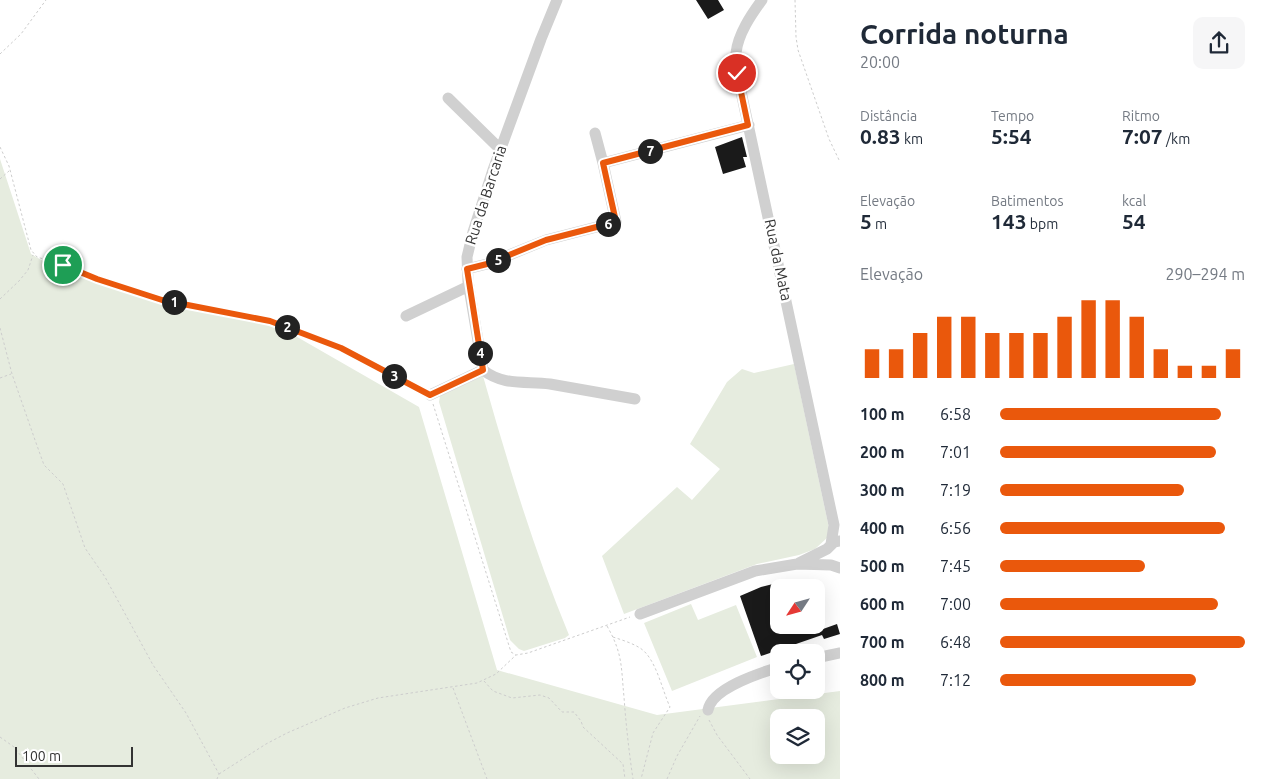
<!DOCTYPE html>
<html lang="pt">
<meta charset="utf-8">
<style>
body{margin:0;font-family:Ubuntu,sans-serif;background:#f6f6f7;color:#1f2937;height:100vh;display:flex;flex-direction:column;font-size:19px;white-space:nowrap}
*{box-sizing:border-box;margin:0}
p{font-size:16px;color:#747a83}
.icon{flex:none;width:28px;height:28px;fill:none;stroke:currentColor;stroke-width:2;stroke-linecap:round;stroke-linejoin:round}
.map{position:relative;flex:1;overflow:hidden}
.sheet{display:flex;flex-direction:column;background:#fff;width:425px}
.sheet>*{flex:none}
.needle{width:32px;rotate:234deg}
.controls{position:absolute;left:770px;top:579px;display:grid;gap:10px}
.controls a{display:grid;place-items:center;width:55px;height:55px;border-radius:10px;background:#fff;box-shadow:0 5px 20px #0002;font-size:25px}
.scale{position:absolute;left:15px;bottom:12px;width:118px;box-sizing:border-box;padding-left:5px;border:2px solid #333;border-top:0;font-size:14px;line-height:18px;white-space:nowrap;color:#333;-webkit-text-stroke:4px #fff;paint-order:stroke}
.pin{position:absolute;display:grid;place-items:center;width:42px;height:42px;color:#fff;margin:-21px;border:2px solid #fff;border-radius:50%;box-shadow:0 1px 5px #0007}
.km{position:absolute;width:25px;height:25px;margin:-12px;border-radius:50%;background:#222;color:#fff;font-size:14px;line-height:25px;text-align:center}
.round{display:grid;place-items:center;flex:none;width:52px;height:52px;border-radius:10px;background:#f6f6f7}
.head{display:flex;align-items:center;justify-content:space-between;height:85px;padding:0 20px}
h1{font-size:28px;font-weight:700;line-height:38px}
.stats{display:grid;grid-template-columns:repeat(3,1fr);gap:8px;height:85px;padding:5px 20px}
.stats div{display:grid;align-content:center}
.stats b{font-size:21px;font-weight:700}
.stats small{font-size:14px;font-weight:400}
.stats p{font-size:14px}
.chart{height:140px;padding:10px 20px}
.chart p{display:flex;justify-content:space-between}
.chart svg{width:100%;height:90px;margin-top:5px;stroke:#ea580c;stroke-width:6}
ul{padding:0 20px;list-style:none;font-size:16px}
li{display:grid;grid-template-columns:80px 60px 1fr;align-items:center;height:38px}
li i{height:12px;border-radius:6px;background:#ea580c}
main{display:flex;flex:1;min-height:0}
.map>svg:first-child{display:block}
</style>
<main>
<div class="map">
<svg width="840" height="779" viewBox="0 0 840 779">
<rect width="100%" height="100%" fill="#fff"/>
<!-- green -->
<path fill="#e6ecdf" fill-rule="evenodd" d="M0,159L31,254L45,262L71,270L105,284L170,305L278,326L419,407L497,670L657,715L840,691V779H0ZM779,718H816V755H779Z
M794,364L829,528L828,537L815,549L799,555L757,564L624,614L602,556L677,487L692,500L720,469L690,444L727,382L742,369L754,373Z
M483,376C508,464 534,551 569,635L565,638L524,651L519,649L510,640L439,402L440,396Z
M691,604L698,620L736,605L757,657L672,691L644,623Z"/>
<!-- building -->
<path fill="#1a1a1a" d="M696,0H718L724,10L708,19Z
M742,137L747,157H743L746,167L723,174L715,147Z
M789,580L791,588H779V625H816L817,612L823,629L837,624L840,634L824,639L822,635L761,656L740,596L761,587Z"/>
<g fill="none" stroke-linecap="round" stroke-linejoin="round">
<!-- path -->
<path stroke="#cdcdcd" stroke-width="1" stroke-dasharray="2.5 2.5" stroke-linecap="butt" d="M795,0L796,37L798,50L829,139L840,162
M0,54L21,34L46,0
M0,147L9,166L31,250L37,257L63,265L97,279L162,300L270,321L341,347L422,390
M0,179L9,171
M0,299L19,281L28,270L33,255
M0,328L12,374L35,440L44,465L63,484L85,548L105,577L153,665L186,713L219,774L217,779
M0,378L11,374
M433,404L511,652L516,655L528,653L630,617
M607,626C623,654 621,667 624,697C626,725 629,752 633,779
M613,637C622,640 632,643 640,648C656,658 662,690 670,707L653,733L641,779
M484,681L493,691L512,698L540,695L549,698L562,712H574L581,721L583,727L623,764L625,779
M453,688L487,779
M709,720L717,735L750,779
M0,737L14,747L39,779
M219,774L266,744L287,733L345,708L378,698L477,683L496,674L516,655
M667,779L677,756L700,716"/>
<!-- minor -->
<path stroke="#d0d0d0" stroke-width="11" d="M762,0C751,15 738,34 736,53C736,60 737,67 737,73L834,525L831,544
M448,98L501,150
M595,133L603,163
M467,269L487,264L546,240L616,222L603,163L749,125
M406,316L469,286
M483,370L468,282L467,257L473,232L493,170L541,39L557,0
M483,370C503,386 526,381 550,384C578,389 606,394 635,399
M430,395L483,370
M799,563L827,549L834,542L840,541
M640,614L755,571L797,564L831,565L840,568
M816,658L840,653
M708,710C712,688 760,673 779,667"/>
</g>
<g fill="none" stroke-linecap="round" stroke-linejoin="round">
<defs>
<path id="route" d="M63,265L97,279L162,300L270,321L341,348L430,395L483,370L467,269L487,264L546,240L616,222L603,163L748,125L737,73"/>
</defs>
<!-- route casing -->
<use href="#route" stroke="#fff" stroke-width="10"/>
<!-- route -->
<use href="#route" stroke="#ea580c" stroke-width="6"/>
</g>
<g text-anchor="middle" stroke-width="5" stroke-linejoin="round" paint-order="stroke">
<!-- street labels -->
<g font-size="15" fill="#333" stroke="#fff">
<text transform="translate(486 195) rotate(-72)" y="5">Rua da Barcaria</text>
<text transform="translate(778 260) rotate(78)" y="5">Rua da Mata</text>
</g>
</g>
</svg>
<div class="controls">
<a><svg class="needle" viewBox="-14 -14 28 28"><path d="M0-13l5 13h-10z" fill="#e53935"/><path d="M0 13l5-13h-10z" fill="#747a83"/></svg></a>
<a><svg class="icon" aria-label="locate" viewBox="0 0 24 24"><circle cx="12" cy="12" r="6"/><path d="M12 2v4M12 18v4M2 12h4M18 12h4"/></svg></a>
<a><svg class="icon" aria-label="layers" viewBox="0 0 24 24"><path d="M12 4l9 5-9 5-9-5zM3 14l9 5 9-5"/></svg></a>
</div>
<div class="scale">100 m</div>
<div class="pin" style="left:63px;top:265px;background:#1e9e55"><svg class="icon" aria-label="arrive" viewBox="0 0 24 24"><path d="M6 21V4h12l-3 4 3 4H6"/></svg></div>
<div class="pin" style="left:737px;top:73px;background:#d93025"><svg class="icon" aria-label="check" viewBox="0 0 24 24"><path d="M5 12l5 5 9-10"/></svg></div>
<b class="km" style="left:174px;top:302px">1</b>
<b class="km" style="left:287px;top:327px">2</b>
<b class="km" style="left:394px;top:376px">3</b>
<b class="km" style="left:480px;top:353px">4</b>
<b class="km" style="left:498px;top:260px">5</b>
<b class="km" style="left:608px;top:224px">6</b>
<b class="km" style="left:650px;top:151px">7</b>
</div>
<section class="sheet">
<div class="head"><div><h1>Corrida noturna</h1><p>20:00</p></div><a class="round"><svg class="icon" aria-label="share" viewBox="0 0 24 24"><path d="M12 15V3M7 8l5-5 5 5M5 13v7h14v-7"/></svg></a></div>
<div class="stats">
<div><p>Distância</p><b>0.83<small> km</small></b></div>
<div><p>Tempo</p><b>5:54</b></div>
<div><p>Ritmo</p><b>7:07<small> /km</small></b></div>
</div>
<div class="stats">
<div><p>Elevação</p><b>5<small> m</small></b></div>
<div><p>Batimentos</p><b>143<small> bpm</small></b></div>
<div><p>kcal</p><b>54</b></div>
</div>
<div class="chart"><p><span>Elevação</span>290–294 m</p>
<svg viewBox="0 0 160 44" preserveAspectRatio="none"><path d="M5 44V30M15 44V30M25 44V22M35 44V14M45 44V14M55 44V22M65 44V22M75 44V22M85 44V14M95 44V6M105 44V6M115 44V14M125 44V30M135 44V38M145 44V38M155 44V30"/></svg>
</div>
<ul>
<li><b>100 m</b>6:58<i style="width:90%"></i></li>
<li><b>200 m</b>7:01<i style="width:88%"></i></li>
<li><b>300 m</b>7:19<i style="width:75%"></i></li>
<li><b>400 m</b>6:56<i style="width:92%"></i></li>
<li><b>500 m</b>7:45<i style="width:59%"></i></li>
<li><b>600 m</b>7:00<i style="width:89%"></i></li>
<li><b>700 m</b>6:48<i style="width:100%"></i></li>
<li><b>800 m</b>7:12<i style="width:80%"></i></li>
</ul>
</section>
</main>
